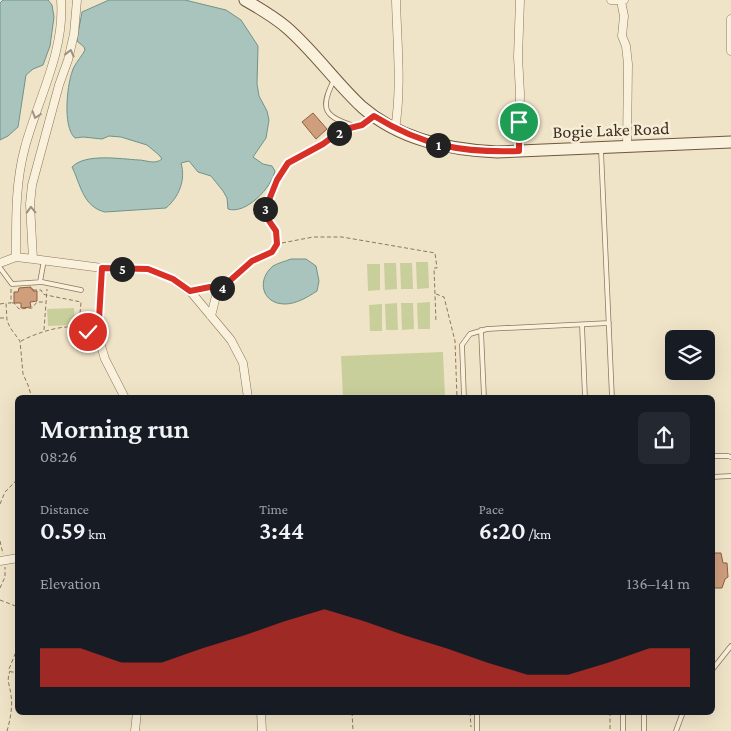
<!DOCTYPE html>
<meta charset="utf-8">
<style>
body{margin:0;font-family:"Crimson Pro",serif;background:#242831;color:#f1f3f6;height:100vh;display:flex;flex-direction:column;font-size:19px;white-space:nowrap}
*{box-sizing:border-box;margin:0}
p{font-size:16px;color:#9ea1a6}
.icon{flex:none;width:28px;height:28px;fill:none;stroke:currentColor;stroke-width:2;stroke-linecap:round;stroke-linejoin:round}
.map{position:relative;flex:1;overflow:hidden}
.panel{position:absolute;left:15px;top:395px;width:700px;height:320px;display:flex;flex-direction:column;background:#171b24;border-radius:8px;box-shadow:0 5px 20px #0002}
.panel>*{flex:none}
.buttons{position:absolute;left:665px;top:330px;display:grid;gap:10px}
.buttons a{display:grid;place-items:center;width:50px;height:50px;border-radius:8px;background:#171b24;box-shadow:0 5px 20px #0002;font-size:25px}
.pin{position:absolute;display:grid;place-items:center;width:42px;height:42px;color:#fff;margin:-21px;border:2px solid #fff;border-radius:50%;box-shadow:0 1px 5px #0007}
.km{position:absolute;width:25px;height:25px;margin:-12px;border-radius:50%;background:#222;color:#fff;font-size:14px;line-height:25px;text-align:center}
.round{display:grid;place-items:center;flex:none;width:52px;height:52px;border-radius:8px;background:#242831}
.overview{display:flex;align-items:center;justify-content:space-between;height:85px;padding:0 25px}
h1{font-size:28px;font-weight:600;line-height:38px}
.figures{display:grid;grid-template-columns:repeat(3,1fr);gap:8px;height:85px;padding:5px 25px}
.figures div{display:grid;align-content:center}
.figures b{font-size:25px;font-weight:600}
.figures small{font-size:14px;font-weight:400}
.figures p{font-size:14px}
.chart{height:140px;padding:10px 25px}
.chart p{display:flex;justify-content:space-between}
.chart svg{width:100%;height:90px;margin-top:5px;fill:#d93025;opacity:.7}
.map>svg:first-child{display:block}
</style>
<div class="map">
<svg width="731" height="731" viewBox="0 0 731 731">
<rect width="100%" height="100%" fill="#f0e4c8"/>
<!-- green -->
<path fill="#c9cf9b" d="M416,262H428L429,288L417,289Z
M384,263H396L397,289L385,290Z
M400,263H412L413,289H401Z
M367,264H380V290L368,291Z
M430,302V329H418L417,303Z
M397,303L398,330H386L385,304Z
M401,303H413L414,329L402,330Z
M382,304V331H370L369,305Z
M74,308L75,325L48,326L47,309Z
M443,352L445,397H343L341,356Z"/>
<!-- water -->
<path fill="#a9c4bc" stroke="#6f938a" d="M3,0H48L52,5L54,17L50,46L43,65L33,69L26,75L18,127L8,136L0,140V3Z
M109,0H185L226,10L241,20L258,46L257,84L259,96L267,111L269,120L266,138L253,157L263,164L272,166L275,171C272,187 246,215 228,209L227,198L223,191L211,176L198,172L189,161L181,163C186,180 179,197 166,208L105,212C84,207 81,187 73,169L72,167C85,153 121,159 139,160C146,160 155,165 162,159L159,155L147,145L121,137L109,136L102,139L83,137L75,138C62,127 67,81 74,67C77,61 82,56 85,50L84,47L77,41V39L82,12Z
M291,259H306L316,266L319,281L317,291C308,297 296,304 285,304C262,304 256,280 273,266C278,263 286,261 291,259Z"/>
<!-- building -->
<path fill="#cf9f7d" stroke="#8d5f41" d="M313,113L327,129L316,139L302,122Z
M31,287V289H33V291H37V301L30,302L31,307L21,308V303H14V292H18L19,288Z
M712,553H721L723,563H727L728,577L725,579L722,588H712Z"/>
<g fill="none" stroke-linecap="round" stroke-linejoin="round">
<defs>
<path id="lane" d="M334,80C319,109 324,117 355,126
M601,150L612,398
M0,268L12,284L42,282L81,290
M40,282L44,260
M217,293L252,261L272,252L277,244L276,231L267,218L265,210L277,180L288,163L323,144L342,131L362,125L372,117
M582,325L585,398
M481,330L484,398
M464,398L462,345L470,334L487,329L609,323
M712,456H728L731,457
M712,477L731,476
M712,670L731,646
M477,712V731
M623,712V731
M644,712V731
M676,731L683,712"/>
<path id="street" d="M611,0H624
M621,1L624,16L622,36L626,46L628,64L627,146
M731,19V51
M395,129C402,87 397,42 396,0
M519,151L520,93L518,57L520,0
M16,257C16,220 15,184 25,147C38,99 65,51 61,0
M33,259L30,204L32,185L59,85L68,60L74,34L77,0
M0,263L16,257L33,259L102,268L148,269L173,279L191,292L231,340L243,363L248,398
M102,268L98,336L105,359L125,398
M190,291L210,287L215,290L216,296L211,316
M0,561L18,558
M261,712L262,731
M135,731L137,712"/>
<path id="secondary" d="M245,0C259,8 273,16 286,27C314,51 335,82 362,107C400,140 449,150 497,152L731,142"/>
</defs>
<!-- lane casing -->
<use href="#lane" stroke="#8d765c" stroke-width="5.5"/>
<!-- street casing -->
<use href="#street" stroke="#8d765c" stroke-width="9"/>
<!-- secondary casing -->
<use href="#secondary" stroke="#6f573f" stroke-width="13"/>
<!-- path -->
<path stroke="#8d765c" stroke-width="1" stroke-dasharray="4 2.5" stroke-linecap="butt" d="M282,243L313,237H342L435,253L437,268H434L436,322
M11,289V303H6L7,321L11,329L20,341L23,374L28,385L32,398
M33,290H41L43,294L46,295L81,302L79,326
M436,294L444,297L455,341L457,398
M12,303H14L19,309L32,308L37,302H45
M0,304L6,303
M0,318H6
M44,330L47,289
M21,341C36,333 81,316 90,337
M0,504L5,492L15,482L18,474
M0,541L3,554
M0,588L5,577V567
M0,600L18,607
M18,647L9,669L11,672H18
M352,712L353,731
M470,712L471,727
M610,712V731
M7,731C10,721 13,706 11,695C10,685 6,681 10,671"/>
<!-- lane -->
<use href="#lane" stroke="#faf1dc" stroke-width="4"/>
<!-- street -->
<use href="#street" stroke="#faf1dc" stroke-width="8"/>
<!-- secondary -->
<use href="#secondary" stroke="#faf1dc" stroke-width="11"/>
</g>
<!-- one-way arrows -->
<defs><path id="oneway-chevron" d="M-2-3.5L2.5 0L-2 3.5" fill="none" stroke-width="1.6" stroke-linecap="round" stroke-linejoin="round" transform="scale(1.25)"/></defs>
<g stroke="#9c907e">
<use href="#oneway-chevron" transform="translate(70 53) rotate(-76)"/>
<use href="#oneway-chevron" transform="translate(36 115) rotate(108)"/>
<use href="#oneway-chevron" transform="translate(31 210) rotate(-92)"/>
</g>
<g fill="none" stroke-linecap="round" stroke-linejoin="round">
<defs>
<path id="route" d="M88,332L90,337L98,336L102,268L148,269L173,279L190,291L210,287L213,288L216,293L252,261L272,252L277,244L276,231L267,218L265,210L277,180L288,163L323,144L342,130L362,125L374,116C423,146 462,153 519,151V122"/>
</defs>
<!-- route casing -->
<use href="#route" stroke="#fff" stroke-width="10"/>
<!-- route -->
<use href="#route" stroke="#d93025" stroke-width="6"/>
</g>
<g text-anchor="middle" stroke-width="5" stroke-linejoin="round" paint-order="stroke">
<!-- street labels -->
<g font-size="18" fill="#3d2e20" stroke="#f7eed8">
<text transform="translate(611 130) rotate(-2)" y="6">Bogie Lake Road</text>
</g>
</g>
</svg>
<div class="buttons">
<a><svg class="icon" aria-label="layers" viewBox="0 0 24 24"><path d="M12 4l9 5-9 5-9-5zM3 14l9 5 9-5"/></svg></a>
</div>
<div class="pin" style="left:519px;top:122px;background:#1e9e55"><svg class="icon" aria-label="arrive" viewBox="0 0 24 24"><path d="M6 21V4h12l-3 4 3 4H6"/></svg></div>
<div class="pin" style="left:88px;top:332px;background:#d93025"><svg class="icon" aria-label="check" viewBox="0 0 24 24"><path d="M5 12l5 5 9-10"/></svg></div>
<b class="km" style="left:438px;top:145px">1</b>
<b class="km" style="left:339px;top:133px">2</b>
<b class="km" style="left:265px;top:209px">3</b>
<b class="km" style="left:222px;top:288px">4</b>
<b class="km" style="left:122px;top:269px">5</b>
<section class="panel">
<div class="overview"><div><h1>Morning run</h1><p>08:26</p></div><a class="round"><svg class="icon" aria-label="share" viewBox="0 0 24 24"><path d="M12 15V3M7 8l5-5 5 5M5 13v7h14v-7"/></svg></a></div>
<div class="figures">
<div><p>Distance</p><b>0.59<small> km</small></b></div>
<div><p>Time</p><b>3:44</b></div>
<div><p>Pace</p><b>6:20<small> /km</small></b></div>
</div>
<div class="chart"><p><span>Elevation</span>136–141 m</p>
<svg viewBox="0 0 160 44" preserveAspectRatio="none"><path d="M0 44V25L10 25L20 32L30 32L40 25L50 19L60 12L70 6L80 12L90 19L100 25L110 32L120 38L130 38L140 32L150 25L160 25V44z"/></svg>
</div>
</section>
</div>
